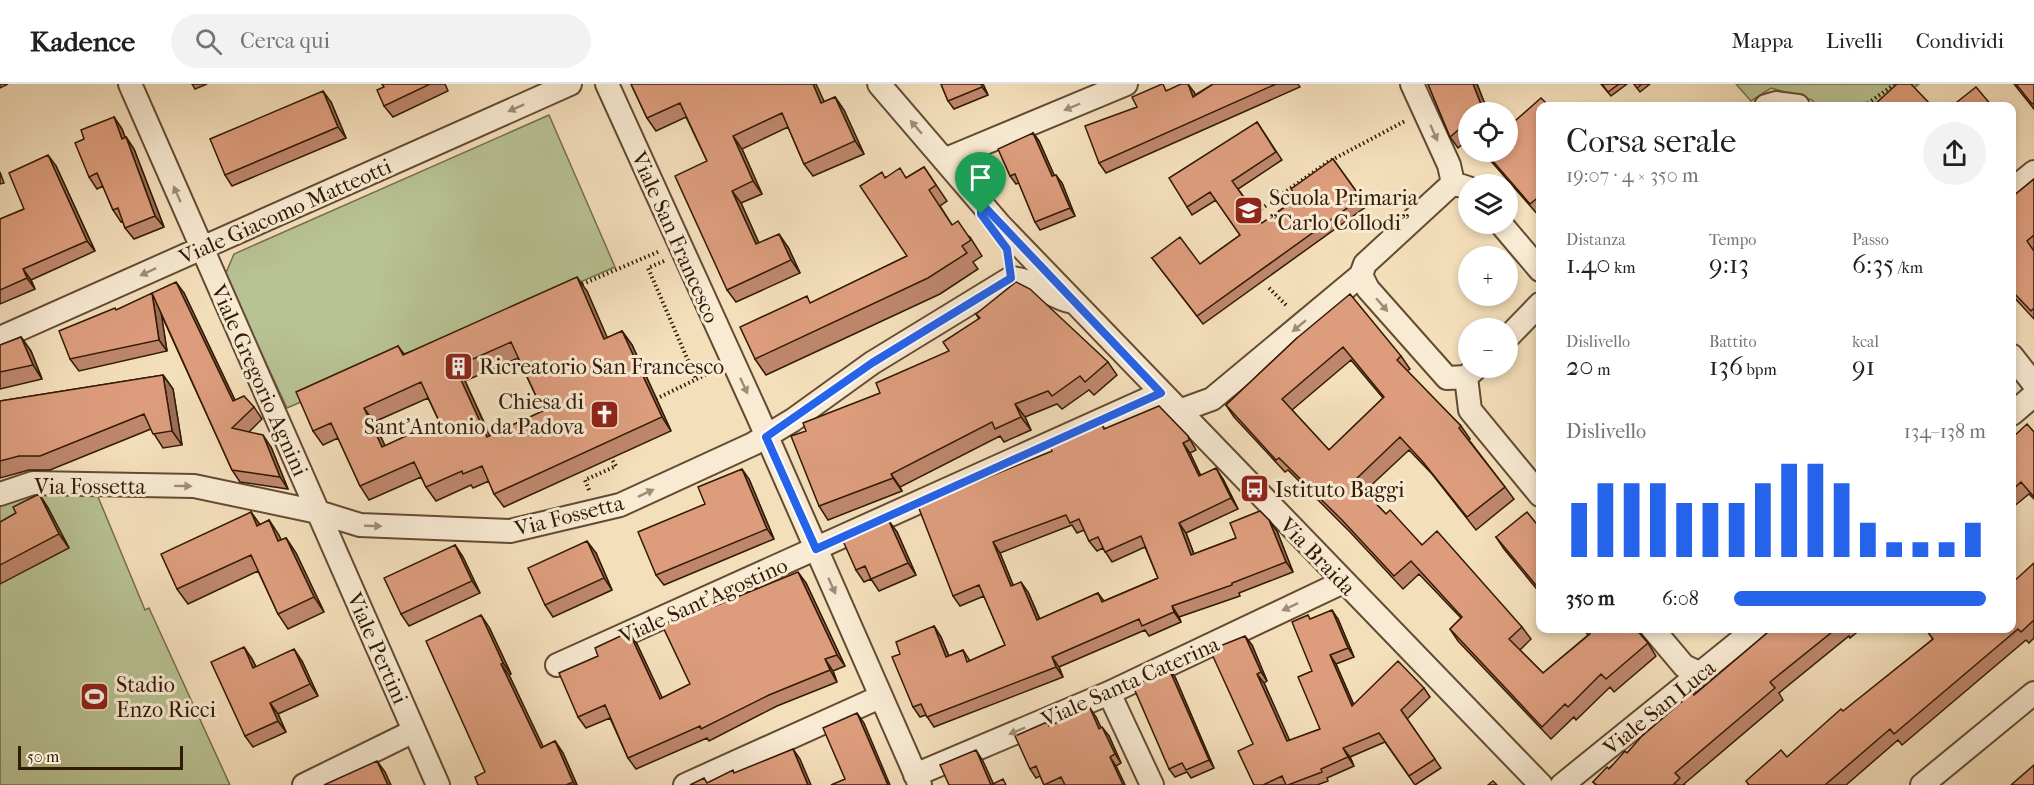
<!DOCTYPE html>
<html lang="it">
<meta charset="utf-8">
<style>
body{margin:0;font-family:"IM FELL French Canon",serif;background:#f2f2f2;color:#202124;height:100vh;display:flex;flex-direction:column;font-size:22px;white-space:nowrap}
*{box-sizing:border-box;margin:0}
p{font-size:20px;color:#757577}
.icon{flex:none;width:33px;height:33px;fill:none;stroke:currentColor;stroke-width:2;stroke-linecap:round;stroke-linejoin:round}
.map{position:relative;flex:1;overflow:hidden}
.side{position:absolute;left:1536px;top:18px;width:480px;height:531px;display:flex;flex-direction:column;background:#fff;border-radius:12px;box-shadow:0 3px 9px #0003}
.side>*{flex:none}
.tools{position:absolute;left:1458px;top:18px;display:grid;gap:12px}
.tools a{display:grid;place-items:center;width:60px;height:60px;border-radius:50%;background:#fff;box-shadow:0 3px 9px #0003;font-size:30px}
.scale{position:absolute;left:18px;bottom:15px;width:165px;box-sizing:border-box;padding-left:6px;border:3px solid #331a05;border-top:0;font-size:16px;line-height:21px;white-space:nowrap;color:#331a05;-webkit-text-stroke:4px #f8ead3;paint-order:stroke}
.pin{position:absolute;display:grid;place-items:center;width:51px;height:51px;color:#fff;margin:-62px -26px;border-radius:50% 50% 50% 0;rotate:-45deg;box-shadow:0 0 6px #0007}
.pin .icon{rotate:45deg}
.round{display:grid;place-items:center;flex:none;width:63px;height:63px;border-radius:32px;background:#f2f2f2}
.summary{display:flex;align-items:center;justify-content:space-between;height:102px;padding:0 30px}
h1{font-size:33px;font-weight:600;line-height:45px}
.figures{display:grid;grid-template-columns:repeat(3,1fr);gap:9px;height:102px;padding:6px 30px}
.figures div{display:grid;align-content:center}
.figures b{font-size:26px;font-weight:600}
.figures small{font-size:16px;font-weight:400}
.figures p{font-size:16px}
.chart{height:168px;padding:12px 30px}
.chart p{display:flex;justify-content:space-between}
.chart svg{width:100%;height:108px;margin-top:6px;stroke:#2563eb;stroke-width:6}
ul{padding:0 30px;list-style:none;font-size:20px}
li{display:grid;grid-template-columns:96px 72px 1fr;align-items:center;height:45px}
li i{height:15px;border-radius:8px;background:#2563eb}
header{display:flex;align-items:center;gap:36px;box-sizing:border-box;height:84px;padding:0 30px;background:#fff;border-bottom:2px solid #e0e0e0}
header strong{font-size:28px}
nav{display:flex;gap:33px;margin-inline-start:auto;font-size:21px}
.search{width:420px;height:54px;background:#f2f2f2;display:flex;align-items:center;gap:15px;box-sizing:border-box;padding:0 21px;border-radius:33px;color:#757577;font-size:22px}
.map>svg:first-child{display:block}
</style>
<header>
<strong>Kadence</strong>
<div class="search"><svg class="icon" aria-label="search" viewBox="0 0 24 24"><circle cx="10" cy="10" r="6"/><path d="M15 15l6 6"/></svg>Cerca qui</div>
<nav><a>Mappa</a><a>Livelli</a><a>Condividi</a></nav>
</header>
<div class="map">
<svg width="2034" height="701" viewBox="0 0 2034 701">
<rect width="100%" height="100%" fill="#f4dfbb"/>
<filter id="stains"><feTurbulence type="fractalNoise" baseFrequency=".00333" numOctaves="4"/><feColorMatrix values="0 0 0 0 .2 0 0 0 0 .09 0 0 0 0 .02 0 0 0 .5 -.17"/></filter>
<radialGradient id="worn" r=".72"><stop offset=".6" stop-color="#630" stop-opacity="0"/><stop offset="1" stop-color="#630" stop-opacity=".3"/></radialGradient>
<!-- green -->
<path fill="#b8c293" stroke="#766e4c" stroke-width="1.5" d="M1736,0H1919L1890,22H1817L1812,16L1771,4L1751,17Z
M549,31L615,183L287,324L225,191L234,170Z
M96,408L145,526L149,524L230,701H0V420L34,411Z"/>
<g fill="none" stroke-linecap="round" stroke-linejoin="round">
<defs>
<path id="minor" d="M130,0L438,701
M607,0L757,330L920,701
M879,0L1000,141L1541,701
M1412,0L1449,81L1453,99
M1766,22L1776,19L1798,22
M944,76L1126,0
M1468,104L1453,99L1365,180L1361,191L1368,205L1447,294L1466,293L1476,284
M2012,106L2034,88
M1501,140L1540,186
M1508,253L1540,220
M0,254L570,0
M2012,272L2034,300
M1466,293L1470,326L1540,411
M1179,327L1212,315L1361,191
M2012,330L2034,311
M0,410L33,399L194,402L318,428L360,441L510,447L620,421L753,360L793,336L872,279L1011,194C1037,196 1050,214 1073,218
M1652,544L1684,582L1701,590
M557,581L1161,309
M1109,609L1152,701
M915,691L1109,609L1343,498
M304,701L414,647
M685,701L880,613
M1562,701L1756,544
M1922,701L2034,609"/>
</defs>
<!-- minor casing -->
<use href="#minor" stroke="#634b32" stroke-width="26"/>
<!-- path -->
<path stroke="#331a05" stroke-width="4" stroke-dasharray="1.5 3" stroke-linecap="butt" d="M1864,22L1895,0
M1261,125L1328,78L1405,37
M664,177L648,184L696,295
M578,202L660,167
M1269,204L1288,223
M656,315L715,286
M589,406L585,396L616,382L611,374"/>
<!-- minor -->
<use href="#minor" stroke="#f8ead3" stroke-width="22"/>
</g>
<!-- wall -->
<path fill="#be876c" stroke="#331a05" stroke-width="1.5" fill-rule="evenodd" d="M0,0H8L0,4Z
M192,0H207L195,5Z
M382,0H445L448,7L393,33L384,22V3Z
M631,0L824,18L835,13L844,26L864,70L813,92L804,80L788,43L742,65L762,110L741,119L759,159L788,163L800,189L736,218L727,206L707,77L686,33L656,47L647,34Z
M941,0H983L988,11L954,25L948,17Z
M1213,0H1298L1300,3L1106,89L1099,79L1137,23L1168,6L1194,8L1195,11Z
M1428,0H1477L1488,28H1468V56L1458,64L1450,53Z
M1601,0H1627L1611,12Z
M1634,0H1650L1640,8Z
M2014,0H2034V25Z
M331,18L346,54L232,102L225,91Z
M1540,22V130L1539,132L1483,68H1508Z
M114,33L122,45L125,53H126L134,65L164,143L134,155L125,144L123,137L121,138L113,126L103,102L97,105L89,93L84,55Z
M1257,38L1282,76L1238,105L1262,139L1297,114L1333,75L1367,122L1203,240L1152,174L1200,180L1240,151L1216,116L1192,131L1187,123Z
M1033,49L1039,57L1054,91L1062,99L1075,132L1040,146L1035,138L1019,99L1016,100L1010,92Z
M56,82L95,167L31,196L35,205L0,220V135L24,125Z
M924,83L947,117L940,122L952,141L970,153L982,172L973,178L978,185L940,210L766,291L755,275L811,219L907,172L886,93L906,94Z
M0,88L4,99L0,100Z
M2034,95V235L2012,211V113Z
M587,207L607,254L622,247L632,261L671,347L504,423L494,410L489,397L473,404L471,401L436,417L426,403L421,393L369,416L360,402L338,354L323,361L313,347L398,262L404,270ZM518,274L543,327L490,351L465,297ZM428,314L439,337L385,362L374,338Z
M184,209L235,316L254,323L262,335L249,348L271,363L288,405L240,398L232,386L161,230L167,267L79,287L70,275L117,226Z
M976,230L1108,278L1117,291L1094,311L1089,306L1062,325L1057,320L1025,333L1031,346L1004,358L1000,352L900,403L902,407L828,436L819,422L806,347L880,309L949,267L979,235Z
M21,253L31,267L42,295L0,305V261Z
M1297,254L1401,272L1410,285L1407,287L1461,342L1470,355L1469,356L1505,403L1514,415L1476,446L1432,390L1409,366L1364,408L1386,430L1422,461L1522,543L1531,555L1520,566L1543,589L1588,551L1583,544H1635L1648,559L1656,572L1614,608L1610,603L1576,636L1574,633L1551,655L1458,557L1450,545L1461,534L1419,490L1403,505L1350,448L1288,386L1285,388L1234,333L1226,321ZM1351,276L1383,314L1329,366L1292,326Z
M163,291L173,305L182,361L163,364L151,345L50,386H29L0,394V317Z
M1102,341L1105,345L1188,352L1196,366L1190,369L1201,392L1223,395L1238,425L1186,449L1194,470L1236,454L1269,436L1277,447L1293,488L1239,509L1240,512L1179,533L1181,538L1149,552L1145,546L1059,583L1063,593L934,643L926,631L920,633L913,623L900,570L934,542L941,553L949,572L963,566L970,577L1005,561L984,512L960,522L953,512L1052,367ZM1072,441L1077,449L1084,446L1089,457L1097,467L1103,464L1112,478L1145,463L1158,494L1104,517L1098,509L1040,535L1028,508L1013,501L1000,469Z
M2034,348V415L2029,410L2012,424V354Z
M749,395L774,455L664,501L656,491L705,420Z
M39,410L48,424L69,464L0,500V438L16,429Z
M251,428L260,441L269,436L281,456L286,454L296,469L324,528L288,545L278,530L258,487L188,520L177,505Z
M1540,444V509L1504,465L1496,453Z
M897,448L916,491L879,507L871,495L864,498L856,486Z
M455,461L463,473L480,509L409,542L401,530Z
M596,469L612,506L553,533L545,521Z
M2034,479V554L2029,559L2026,556L1902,661L1898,656L1846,701H1748L1787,673L1933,555L1925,544H2012Z
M806,499L845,582L833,587L837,598L777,622L709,657L707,654L636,685L628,674L610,634L586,644L578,633L598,572L637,560L662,614L690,600L715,521Z
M1310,535H1338L1354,573L1336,580L1354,621L1424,604L1430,613L1407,635L1441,684L1415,701L1385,658L1350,673L1354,682L1327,694L1328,697L1317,701H1254L1252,561L1267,597L1264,599L1289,657L1320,645L1312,587Z
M489,543L511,590L509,591L543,663L555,657L563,669L577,701H478L485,688Z
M1773,544H1862L1850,554L1849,552L1779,609L1783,616L1684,700L1685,701H1596L1593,698L1694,611Z
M252,575L256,583L302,577L318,612L278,630L286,648L253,663L245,652Z
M1175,593L1214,684L1191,694L1187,688L1175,693L1169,685Z
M1096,633L1101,644L1109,652L1121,679L1116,682L1125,701H1044L1040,692L1036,694L1030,685L1050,642Z"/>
<!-- shaded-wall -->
<path fill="#9b6e58" stroke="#331a05" stroke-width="1.5" d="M813,0H816L831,32L821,19Z
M981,0H983L988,11L982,3Z
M1188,0L1194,8L1201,23L1193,13Z
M1473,0H1477L1488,28H1484Z
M323,7L331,18L346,54L338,43Z
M835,13L844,26L864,70L855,57Z
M114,33L122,45L130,66L122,55Z
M1033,49L1039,57L1058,100L1052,92Z
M733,52L742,65L762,110L753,97Z
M126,53L134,65L164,143L155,132Z
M48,71L56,82L95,167L87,157Z
M1056,91L1062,99L1075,132L1070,124Z
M732,107L741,119L765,173L756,160Z
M779,150L788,163L800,189L791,176Z
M23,185L31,196L35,205L27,194Z
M577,193L587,207L614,269L604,255Z
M176,198L184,209L241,329L233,317Z
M152,209L160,221L167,267L159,256Z
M622,247L632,261L671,347L662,333Z
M21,253L31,267L42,295L33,281Z
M455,283L465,297L496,366L487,353Z
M163,291L173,305L182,361L172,347Z
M1015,320L1025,333L1031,346L1021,333Z
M364,324L374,338L392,377L382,363Z
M263,351L271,363L288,405L280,393Z
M1183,359L1190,369L1206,403L1199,392Z
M1216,384L1223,395L1238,425L1231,414Z
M742,385L749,395L774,455L767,445Z
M891,390L900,403L902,407L893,394Z
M39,410L48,424L69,464L59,450Z
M251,428L261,442H257Z
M269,436L279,451L288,472L278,457Z
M1269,436L1277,447L1293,488L1286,478Z
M889,437L897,448L916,491L908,479Z
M1179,439L1186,449L1198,481L1191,471Z
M286,454L296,469L324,528L314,513Z
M587,457L596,469L612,506L604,494Z
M993,458L1000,469L1018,513L1011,502Z
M455,461L463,473L480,509L472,497Z
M798,488L806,499L845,582L837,571Z
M1021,498L1028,508L1044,546L1037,536Z
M1172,522L1179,533L1181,538L1174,528Z
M1332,526L1338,535L1354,573L1348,564Z
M481,531L489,543L511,590L503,579Z
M934,542L941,553L953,583L946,573Z
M629,548L637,560L668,626L660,615Z
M1245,552L1252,561L1267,597L1261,588Z
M244,563L252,575L262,595L253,584Z
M294,565L302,577L318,612L310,600Z
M1330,571L1336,580L1358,631L1352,622Z
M1052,573L1059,583L1063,593L1056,583Z
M825,575L833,587L837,598L830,586Z
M501,580L509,591L549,675L541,664Z
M1169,585L1175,593L1214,684L1209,676Z
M1257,590L1264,599L1294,666L1287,657Z
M270,619L278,630L286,648L278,637Z
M1090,624L1096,633L1106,654L1099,645Z
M857,629L864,639L890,701H888Z
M1102,643L1109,652L1121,679L1115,670Z
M555,657L563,669L577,701H575L573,698Z
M1343,664L1350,673L1354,682L1348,673Z
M793,665L800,675L811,701H808Z
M976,666L983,677L994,701H991Z
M1110,673L1116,682L1125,701H1123Z
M377,677L385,688L391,701H388Z"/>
<!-- building -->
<path fill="#dd9d7d" stroke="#331a05" stroke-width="1.5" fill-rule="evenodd" d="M382,0H430L384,22L377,6L384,3Z
M631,0H813L821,19L835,13L855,57L804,80L782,29L733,52L753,97L732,107L756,160L779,150L791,176L727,206L675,92L707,77L680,19L647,34Z
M941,0H981L982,3L948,17Z
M1162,0H1163L1166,7L1181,0H1188L1193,13L1213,0H1276L1099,79L1085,42L1137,23L1132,13Z
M1428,0H1473L1484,28H1468V48L1463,42L1450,53Z
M1602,0H1619L1608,8Z
M1634,0H1642L1637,4Z
M1897,0H1911L1932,22H1873Z
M2016,0H2034V19L2032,20Z
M1976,3L1992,22H1952Z
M323,7L338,43L225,91L210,55Z
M1541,14L1549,22H1540V112L1530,120L1485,68H1508V43Z
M114,33L122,55L126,53L155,132L125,144L118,124L113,126L97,89L89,93L75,59L84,55L81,46Z
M1257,38L1276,68L1232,97L1262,139L1298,114L1291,105L1333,75L1361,114L1197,232L1152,174L1180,153L1200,180L1240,151L1210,108L1187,123L1169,94Z
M1033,49L1052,92L1056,91L1070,124L1035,138L1015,90L1010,92L998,65Z
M48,71L87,157L23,185L27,194L0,206V135L24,125L9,89Z
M924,83L936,101L929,106L952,141L958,137L971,156L962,162L967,169L928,194L755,275L740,243L807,212L810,219L907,172L860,102L882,88L885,94L900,84L906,94Z
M2034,95V151L2027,157L2034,167V224L2031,227L2012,207V113Z
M577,193L604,255L622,247L662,333L494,410L482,382L463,390L462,387L426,403L414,378L360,402L331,339L313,347L296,308L398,262L403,271ZM511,258L543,327L487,353L455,283ZM421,298L439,337L382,363L364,324Z
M176,198L233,317L244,312L254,323L232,344L263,351L280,393L232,386L152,209Z
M1016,198L1030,205L1108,278L1085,298L1080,292L1052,312L1048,307L1015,320L1021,333L995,345L992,338L891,390L893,394L819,422L791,352L806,347L803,339L880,309L876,299L949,267L943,258L980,234L976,230Z
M152,209L159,256L70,275L59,247L115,224L116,226Z
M1350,210L1401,272L1397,276L1461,342L1459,344L1505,403L1467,433L1423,378L1400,353L1354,397L1386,430L1390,426L1422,461L1437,447L1522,543L1509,555L1543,589L1590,550L1585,544H1635L1648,559L1606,595L1601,590L1568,623L1565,620L1542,643L1450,545L1462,533L1411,477L1394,492L1342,436L1279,374L1276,376L1226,321L1297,254ZM1343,263L1384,313L1329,366L1282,315Z
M21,253L33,281L0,288V261Z
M163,291L172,347L153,350L144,330L40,372H19L0,377V317Z
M1159,322L1188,352L1189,356L1183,359L1199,392L1216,384L1231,414L1179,439L1191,471L1236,454L1230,439L1260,427L1269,436L1286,478L1232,499V501L1172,522L1174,528L1142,542L1139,535L1052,573L1056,583L927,633L921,620L913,623L892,573L900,570L896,558L934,542L946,573L963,566L967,578L1005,561L979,501L953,512L918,422L1052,367L1050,362L1102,341L1104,345ZM1066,431L1070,439L1079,435L1089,457L1098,453L1105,468L1141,452L1158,494L1102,518L1098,509L1037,536L1021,498L1011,502L993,458Z
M2027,340L2034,348V413L2021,398L2012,406V354Z
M742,385L767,445L656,491L638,448L705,420L698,403Z
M39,410L59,450L0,481V438L16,429L13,423Z
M251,428L257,442L269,436L278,457L286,454L314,513L278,530L251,471L177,505L161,470Z
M1527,428L1540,444V506L1496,453Z
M889,437L908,479L871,495L865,482L856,486L843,457Z
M587,457L604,494L545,521L528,484Z
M455,461L472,497L401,530L384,494Z
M2034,479V536L2021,548L2018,545L1894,650L1890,645L1825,701H1749L1746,697L1781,666L1787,673L1841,625L1843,627L1933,555L1925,544H2012V499Z
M798,488L837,571L825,575L830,586L769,611L701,645L700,642L628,674L605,621L578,633L559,589L598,572L595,564L629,548L660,615L690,600L662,541L712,517L715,522Z
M1332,526L1348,564L1330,571L1352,622L1398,577L1424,604L1401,626L1435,675L1409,692L1379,649L1343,664L1348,673L1321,685L1322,688L1288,701H1286L1282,692L1263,701H1254L1238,667L1253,660L1210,566L1245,552L1261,588L1257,590L1287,657L1320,645L1298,593L1312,587L1292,538L1308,531L1310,535Z
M481,531L503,579L501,580L541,664L555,657L573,698L566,701H478L475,693L485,688L426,557Z
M1773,544H1837L1770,598L1775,604L1675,689L1680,694L1673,701H1597L1593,698L1607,683L1609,685L1625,667L1627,669L1641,653L1692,609L1694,611Z
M244,563L253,584L294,565L310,600L270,619L278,637L245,652L211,578Z
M1169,585L1209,676L1186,686L1182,679L1169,685L1133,602Z
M1090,624L1099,645L1102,643L1115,670L1110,673L1123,701H1065L1061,693L1044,701L1036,682L1030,685L1015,652L1047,638L1049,642Z
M857,629L888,701H831L845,695L823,644Z
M793,665L808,701H690L704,694L707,699L733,686L734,689Z
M976,666L991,701L1003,695L1006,701H949L940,681Z
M377,677L388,701H324Z
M2034,681V701H2011Z
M1493,697L1497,701H1488Z"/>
<!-- one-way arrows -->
<defs><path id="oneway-solid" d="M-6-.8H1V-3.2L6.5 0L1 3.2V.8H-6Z" transform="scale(1.5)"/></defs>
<g fill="#9f8c76">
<use href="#oneway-solid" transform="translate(1072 23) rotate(157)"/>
<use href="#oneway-solid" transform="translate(516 24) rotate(156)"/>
<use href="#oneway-solid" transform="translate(916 43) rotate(-131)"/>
<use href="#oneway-solid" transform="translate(1434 49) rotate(66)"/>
<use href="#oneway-solid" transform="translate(177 110) rotate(-114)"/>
<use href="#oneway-solid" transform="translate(148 188) rotate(155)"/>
<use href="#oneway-solid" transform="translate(1382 221) rotate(49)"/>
<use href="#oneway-solid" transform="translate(1299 242) rotate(140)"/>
<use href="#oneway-solid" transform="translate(744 302) rotate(65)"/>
<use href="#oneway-solid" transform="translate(183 402) rotate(1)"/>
<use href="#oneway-solid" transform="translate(646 409) rotate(-25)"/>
<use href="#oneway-solid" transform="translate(373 442) rotate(2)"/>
<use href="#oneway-solid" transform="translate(832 502) rotate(66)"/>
<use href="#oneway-solid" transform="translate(1290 523) rotate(155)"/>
<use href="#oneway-solid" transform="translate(1017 647) rotate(157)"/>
</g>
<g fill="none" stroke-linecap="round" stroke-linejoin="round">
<defs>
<path id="route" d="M981,119L1161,309L816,465L766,353L872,279L1011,194L1007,165L981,130Z"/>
</defs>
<!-- route casing -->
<use href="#route" stroke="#fff" stroke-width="12"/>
<!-- route -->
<use href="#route" stroke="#2563eb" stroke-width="8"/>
</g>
<!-- icons -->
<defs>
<symbol id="school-square" viewBox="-11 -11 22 22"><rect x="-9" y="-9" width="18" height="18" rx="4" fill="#8f2418" stroke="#f8ead3"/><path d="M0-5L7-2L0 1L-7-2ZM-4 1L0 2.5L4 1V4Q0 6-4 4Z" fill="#fff"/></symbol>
<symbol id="building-square" viewBox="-11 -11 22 22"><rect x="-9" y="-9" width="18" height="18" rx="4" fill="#8f2418" stroke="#f8ead3"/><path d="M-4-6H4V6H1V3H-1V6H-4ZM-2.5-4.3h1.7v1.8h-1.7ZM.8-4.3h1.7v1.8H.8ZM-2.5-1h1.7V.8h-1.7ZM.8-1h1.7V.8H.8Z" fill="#fff"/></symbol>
<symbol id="church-square" viewBox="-11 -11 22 22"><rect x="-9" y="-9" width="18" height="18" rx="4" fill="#8f2418" stroke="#f8ead3"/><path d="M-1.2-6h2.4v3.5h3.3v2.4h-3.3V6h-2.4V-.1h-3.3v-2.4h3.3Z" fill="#fff"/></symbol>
<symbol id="bus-square" viewBox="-11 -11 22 22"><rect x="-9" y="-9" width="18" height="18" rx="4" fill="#8f2418" stroke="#f8ead3"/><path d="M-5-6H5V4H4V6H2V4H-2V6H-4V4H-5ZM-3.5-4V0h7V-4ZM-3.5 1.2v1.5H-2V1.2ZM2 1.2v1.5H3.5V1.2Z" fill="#fff"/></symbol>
<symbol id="stadium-square" viewBox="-11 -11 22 22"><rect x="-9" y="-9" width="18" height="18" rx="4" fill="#8f2418" stroke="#f8ead3"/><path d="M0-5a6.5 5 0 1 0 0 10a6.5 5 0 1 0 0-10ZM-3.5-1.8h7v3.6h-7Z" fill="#fff"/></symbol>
</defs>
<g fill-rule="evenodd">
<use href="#school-square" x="1232" y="110" width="33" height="33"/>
<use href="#building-square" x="442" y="266" width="33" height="33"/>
<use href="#church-square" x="588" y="314" width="33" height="33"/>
<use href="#bus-square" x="1238" y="388" width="33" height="33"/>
<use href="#stadium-square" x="78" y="596" width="33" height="33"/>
</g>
<g text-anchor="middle" stroke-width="6" stroke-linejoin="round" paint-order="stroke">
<!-- poi labels -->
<g font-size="22" fill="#331a05" stroke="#f8ead3" text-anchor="start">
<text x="1269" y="121">Scuola Primaria<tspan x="1269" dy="25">"Carlo Collodi"</tspan></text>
<text x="479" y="290">Ricreatorio San Francesco</text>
<text x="584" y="325" text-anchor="end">Chiesa di<tspan x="584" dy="25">Sant'Antonio da Padova</tspan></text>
<text x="1275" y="413">Istituto Baggi</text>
<text x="116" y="608">Stadio<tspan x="116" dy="25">Enzo Ricci</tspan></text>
</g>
<!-- street labels -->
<g font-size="22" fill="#331a05" stroke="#f8ead3">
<text transform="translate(285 127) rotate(-24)" y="8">Viale Giacomo Matteotti</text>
<text transform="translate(676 153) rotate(66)" y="8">Viale San Francesco</text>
<text transform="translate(260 296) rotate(66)" y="8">Viale Gregorio Agnini</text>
<text x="90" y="410">Via Fossetta</text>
<text transform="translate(569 431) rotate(-14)" y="8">Via Fossetta</text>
<text transform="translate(1318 472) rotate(46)" y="8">Via Braida</text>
<text transform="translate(703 516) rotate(-24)" y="8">Viale Sant'Agostino</text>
<text transform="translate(378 564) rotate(66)" y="8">Viale Pertini</text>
<text transform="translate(1130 597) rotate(-24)" y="8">Viale Santa Caterina</text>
<text transform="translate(1659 623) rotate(-39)" y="8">Viale San Luca</text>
</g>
</g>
<rect width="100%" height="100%" filter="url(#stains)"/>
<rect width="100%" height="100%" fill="url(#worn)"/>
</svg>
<div class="tools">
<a><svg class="icon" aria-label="locate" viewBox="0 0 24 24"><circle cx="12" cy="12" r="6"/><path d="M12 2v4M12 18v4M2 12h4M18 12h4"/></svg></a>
<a><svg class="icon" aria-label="layers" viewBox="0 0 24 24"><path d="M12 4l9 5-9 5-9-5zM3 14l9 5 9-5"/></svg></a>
<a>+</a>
<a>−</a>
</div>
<div class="scale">50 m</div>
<div class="pin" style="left:981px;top:130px;background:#1e9e55"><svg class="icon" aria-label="arrive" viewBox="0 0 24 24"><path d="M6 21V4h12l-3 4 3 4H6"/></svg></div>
<section class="side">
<div class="summary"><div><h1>Corsa serale</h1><p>19:07 · 4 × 350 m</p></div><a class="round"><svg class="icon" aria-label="share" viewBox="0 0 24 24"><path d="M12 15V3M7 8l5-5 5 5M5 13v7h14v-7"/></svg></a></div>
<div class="figures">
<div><p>Distanza</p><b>1.40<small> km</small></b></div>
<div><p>Tempo</p><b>9:13</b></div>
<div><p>Passo</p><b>6:35<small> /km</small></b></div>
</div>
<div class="figures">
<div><p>Dislivello</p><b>20<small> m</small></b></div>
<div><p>Battito</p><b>136<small> bpm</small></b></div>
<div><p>kcal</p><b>91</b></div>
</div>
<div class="chart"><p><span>Dislivello</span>134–138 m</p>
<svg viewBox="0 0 160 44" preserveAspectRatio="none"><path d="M5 44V22M15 44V14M25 44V14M35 44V14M45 44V22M55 44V22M65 44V22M75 44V14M85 44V6M95 44V6M105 44V14M115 44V30M125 44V38M135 44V38M145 44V38M155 44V30"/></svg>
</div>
<ul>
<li><b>350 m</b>6:08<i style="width:100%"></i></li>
</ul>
</section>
</div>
